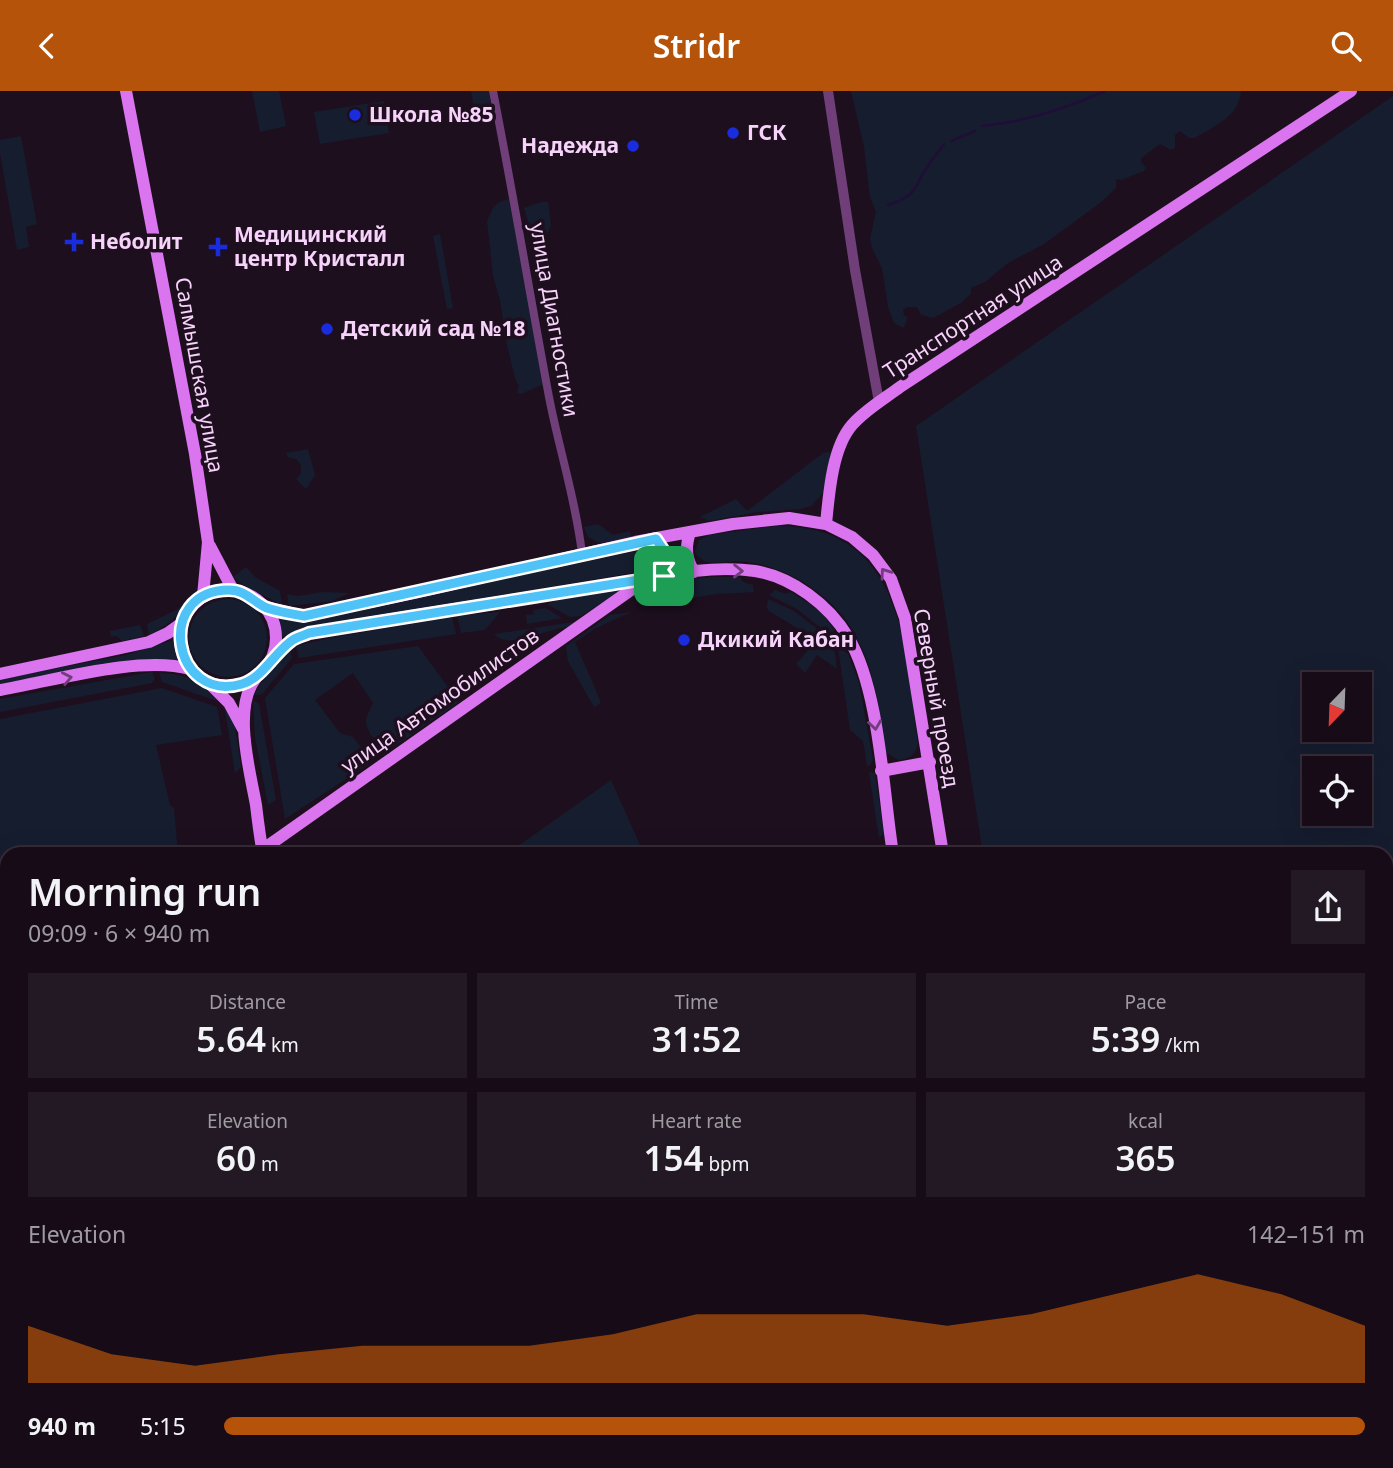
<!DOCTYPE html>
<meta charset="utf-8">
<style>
body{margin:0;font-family:"Noto Sans",sans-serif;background:#231924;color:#f1f3f6;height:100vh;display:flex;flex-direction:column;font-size:26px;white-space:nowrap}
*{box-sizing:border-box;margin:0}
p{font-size:23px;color:#9e9ba1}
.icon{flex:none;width:38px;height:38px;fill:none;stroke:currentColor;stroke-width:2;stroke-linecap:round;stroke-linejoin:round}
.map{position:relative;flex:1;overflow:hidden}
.side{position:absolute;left:0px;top:756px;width:1393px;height:621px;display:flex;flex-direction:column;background:#160b17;border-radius:21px 21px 0 0;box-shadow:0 7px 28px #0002,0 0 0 2px #352b36}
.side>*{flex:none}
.needle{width:46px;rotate:203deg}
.controls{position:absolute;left:1302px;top:581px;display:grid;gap:14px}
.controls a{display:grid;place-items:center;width:70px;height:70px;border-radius:0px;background:#160b17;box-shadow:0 7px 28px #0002,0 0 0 2px #352b36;font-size:35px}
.pin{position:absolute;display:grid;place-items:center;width:60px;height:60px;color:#fff;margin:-30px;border-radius:14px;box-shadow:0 4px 10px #0006}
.round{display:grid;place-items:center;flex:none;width:74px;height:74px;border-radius:0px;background:#231924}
.summary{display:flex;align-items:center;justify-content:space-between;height:119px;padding:0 28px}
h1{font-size:38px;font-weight:600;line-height:52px}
.stats{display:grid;grid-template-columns:repeat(3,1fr);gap:10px;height:119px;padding:7px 28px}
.stats div{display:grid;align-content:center;border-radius:0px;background:#231924;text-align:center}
.stats b{font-size:35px;font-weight:600}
.stats small{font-size:19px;font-weight:400}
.stats p{font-size:19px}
.chart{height:196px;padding:14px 28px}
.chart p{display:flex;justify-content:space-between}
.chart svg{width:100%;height:126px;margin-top:7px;fill:#b45309;opacity:.7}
ul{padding:0 28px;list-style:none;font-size:23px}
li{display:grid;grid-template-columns:112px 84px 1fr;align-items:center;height:52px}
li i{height:18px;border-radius:9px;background:#b45309}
header{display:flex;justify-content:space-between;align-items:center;height:91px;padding:0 28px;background:#b45309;color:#fff;font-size:32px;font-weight:600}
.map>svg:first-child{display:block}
</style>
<header><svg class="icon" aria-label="back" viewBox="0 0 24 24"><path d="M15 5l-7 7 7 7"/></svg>Stridr<svg class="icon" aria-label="search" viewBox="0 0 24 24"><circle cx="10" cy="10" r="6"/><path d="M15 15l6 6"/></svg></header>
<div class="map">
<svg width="1393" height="1377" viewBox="0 0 1393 1377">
<rect width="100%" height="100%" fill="#1e0f1f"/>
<!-- green -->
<path fill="#161d2f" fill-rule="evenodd" d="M252,0H279L286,35L260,41Z
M471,0H489L492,21H485L480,26L475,24Z
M851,0H1241C1239,26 1214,35 1195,47H1189L1180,40L1175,44V57L1171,59L1160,53L1141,67V71L1146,77L1144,80L1121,89L1116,88V97L1100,112L1044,153L1008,172L985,191L971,197V203L961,212L933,227L921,224L917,216H907L903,219L904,224L908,227L903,237L894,232L888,216L882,177L872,157L870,148L876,121L870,106L864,56Z
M1393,5V1097L1386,1094V763H983L916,335ZM1360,593V639H1314V593ZM1360,677V723H1314V677Z
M384,10L389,42L320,53L314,21Z
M21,45L37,133L26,136L29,156L17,159L0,62V49Z
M508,108L511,110L544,293L521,303L517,302L519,295L515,287L507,254L500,209L493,185L487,130L493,117L498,112Z
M541,111H548L551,134L546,145L538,149L531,140L524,117Z
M440,143L453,217L447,218L433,145Z
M308,358L315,384L306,398L296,388L301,382V374L296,368L288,366L286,362Z
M828,361L832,363L825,400L811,415L800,418L757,421L709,430L700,426L736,408L747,420L823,362Z
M598,433L613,444L630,440L631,444L630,447L600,452L588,446L584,436Z
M776,435C904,434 905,556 918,652C916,663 910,668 899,669L887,662C881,649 881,634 879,620C872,577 860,536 825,507C801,486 770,472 738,470C724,470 702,477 695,461L699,449L709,444Z
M647,458L655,461L656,473L649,479L304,538L282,546L279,527L303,529Z
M246,476L255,486L280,500L282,514L242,493L233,486Z
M712,486H740L743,491L753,494L754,501L716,503L646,515L641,506L643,501L669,491Z
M197,498C185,519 171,533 149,544L147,533L178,518Z
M618,498L619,501L581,525L570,526L547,513L569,506Z
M775,499L786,503L790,501C807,510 831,526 836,544L832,546L797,518L769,504Z
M323,501L350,502L332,510L289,515L287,503L298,505Z
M189 547a39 39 0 1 1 78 0a39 39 0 1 1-78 0Z
M768,508L794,520L829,547L815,548L769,520L767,517Z
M546,517L562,527L527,533L526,524L534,523L533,519Z
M500,521L485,539L461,542L457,525Z
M631,521L594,538L575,551L600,609V613L594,616L568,570L566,555L610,524Z
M452,526L456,543L299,567L296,555L330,547Z
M580,530C572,537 563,536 553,539C537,543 508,558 494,543Z
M140,534L144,545L122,550L117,545L111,546L110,540Z
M174,549L177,569L146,568L128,570L0,593V588L126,564Z
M418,555L459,611L392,657L385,659C377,654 365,638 366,629C367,623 371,617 373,612L353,582L315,609L340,642L353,646L369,667V673L285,728L265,607L294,573Z
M834,555L837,578L817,564L805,582L796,573L809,558H822Z
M838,556L848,563L859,592L873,669L870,674L867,675L863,650L850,639Z
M290,559L292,567L262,603L254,604L261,592Z
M152,581L155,588L152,592L0,621V608Z
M159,582C188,583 199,590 220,611L162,591Z
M162,597L217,616L222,644L156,654L170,714L174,717L178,763H7V932L0,937V628Z
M253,609L259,613L276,709L268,714L255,646Z
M227,617L234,629L241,676L235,682L225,620Z
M869,681L875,682L884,743L879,747Z
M611,689L644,763H507Z"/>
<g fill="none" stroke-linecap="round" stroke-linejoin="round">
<!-- stream -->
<path stroke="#210e38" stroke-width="2.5" d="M982,35C1024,31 1067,17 1105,0
M951,50L975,40
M888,114C918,104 912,99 927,76C932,68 939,61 944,53"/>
<!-- minor -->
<path stroke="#703f79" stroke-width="8" d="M493,0C513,102 530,204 549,306C559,358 576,410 582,463
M0,1128L7,1124"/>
<!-- tertiary -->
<path stroke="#703f79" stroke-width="10" d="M828,0L855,179L879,311
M0,944L7,939"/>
<!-- secondary -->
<path stroke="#da74ef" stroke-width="12" d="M126,0L195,363L208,451L203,505
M826,433C829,403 832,357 852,334C865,319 884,308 900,296L1351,0
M690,441C685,457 686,467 694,481
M656,448L664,460V485
M210,455L233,499
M180 547a48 48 0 1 1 96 0a48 48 0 1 1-96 0Z
M265,516L304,525L419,501L635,451L733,433L789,427L826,433L852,446L873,464L891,488L905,527L943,763
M271,568L292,549L309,542C407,525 505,510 603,495C652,487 706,473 755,480C792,486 829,514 848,546C880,599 883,701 893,763
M0,583L149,551L168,542L182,532
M256,587C232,616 250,680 256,714C258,731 260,747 263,763
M211,594L229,612L243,638
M0,599C52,590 141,564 190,578
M881,680L930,671
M262,759L645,489
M1386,1128L1393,1131
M1386,1155L1393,1158
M529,1370L531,1377
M1249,1370L1252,1377
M573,1377L587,1370
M618,1377L620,1370"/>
</g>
<!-- one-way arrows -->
<defs><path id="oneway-chevron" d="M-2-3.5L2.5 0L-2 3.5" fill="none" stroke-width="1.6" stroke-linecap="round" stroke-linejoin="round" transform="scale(1.75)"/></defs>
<g stroke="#733c7d">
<use href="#oneway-chevron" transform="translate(738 480) rotate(1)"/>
<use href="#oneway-chevron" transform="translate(885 482) rotate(-125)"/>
<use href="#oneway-chevron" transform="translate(67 587) rotate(-11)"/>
<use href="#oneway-chevron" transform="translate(875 634) rotate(82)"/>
</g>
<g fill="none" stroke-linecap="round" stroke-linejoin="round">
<defs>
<path id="route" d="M656,448L664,460V485L309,542C303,545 295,546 290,551C273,564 262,587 242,593C172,613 154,499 229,499C246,499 253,511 267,517C279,521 292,523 304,525Z"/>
</defs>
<!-- route casing -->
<use href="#route" stroke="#fff" stroke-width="14"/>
<!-- route -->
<use href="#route" stroke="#4fc3f7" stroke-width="9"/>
</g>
<!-- markers -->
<g fill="#192cde" stroke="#1e0f1f" stroke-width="2.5">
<circle cx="355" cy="24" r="7"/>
<circle cx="733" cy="42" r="7"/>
<circle cx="633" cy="55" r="7"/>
<path d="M70.5 140.5h7v7h7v7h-7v7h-7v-7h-7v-7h7z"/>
<path d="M214.5 145.5h7v7h7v7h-7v7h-7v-7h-7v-7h7z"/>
<circle cx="327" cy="238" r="7"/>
<circle cx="684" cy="549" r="7"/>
</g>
<g text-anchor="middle" stroke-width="7" stroke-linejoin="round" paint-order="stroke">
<!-- poi labels -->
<g font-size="21" font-weight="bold" fill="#f7d2fa" stroke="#1e0f1f" text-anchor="start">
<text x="369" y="31">Школа №85</text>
<text x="747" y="49">ГСК</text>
<text x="619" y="62" text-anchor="end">Надежда</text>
<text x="234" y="151">Медицинский<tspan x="234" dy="24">центр Кристалл</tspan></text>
<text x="90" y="158">Неболит</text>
<text x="341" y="245">Детский сад №18</text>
<text x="698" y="556">Дкикий Кабан</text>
</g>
<!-- street labels -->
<g font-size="21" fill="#f7d2fa" stroke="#1e0f1f">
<text transform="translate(973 226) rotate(-33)" y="7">Транспортная улица</text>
<text transform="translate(554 229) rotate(80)" y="7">улица Диагностики</text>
<text transform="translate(199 284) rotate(80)" y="7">Салмышская улица</text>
<text transform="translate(936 607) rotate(80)" y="7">Северный проезд</text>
<text transform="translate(440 610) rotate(-35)" y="7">улица Автомобилистов</text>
</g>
</g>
</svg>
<div class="controls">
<a><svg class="needle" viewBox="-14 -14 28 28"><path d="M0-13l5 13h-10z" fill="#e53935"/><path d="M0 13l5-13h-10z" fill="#9e9ba1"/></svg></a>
<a><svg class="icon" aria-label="locate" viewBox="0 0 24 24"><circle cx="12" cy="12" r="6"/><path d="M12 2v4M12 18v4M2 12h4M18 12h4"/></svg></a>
</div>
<div class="pin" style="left:664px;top:485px;background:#1e9e55"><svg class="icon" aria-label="arrive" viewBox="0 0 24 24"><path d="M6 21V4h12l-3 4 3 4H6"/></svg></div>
<section class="side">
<div class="summary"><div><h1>Morning run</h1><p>09:09 · 6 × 940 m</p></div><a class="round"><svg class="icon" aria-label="share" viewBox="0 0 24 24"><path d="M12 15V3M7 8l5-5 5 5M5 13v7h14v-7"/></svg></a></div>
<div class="stats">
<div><p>Distance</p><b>5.64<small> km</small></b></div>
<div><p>Time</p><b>31:52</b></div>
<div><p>Pace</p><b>5:39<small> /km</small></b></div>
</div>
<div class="stats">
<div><p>Elevation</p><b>60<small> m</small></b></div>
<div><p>Heart rate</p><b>154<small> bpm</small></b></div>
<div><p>kcal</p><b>365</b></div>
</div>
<div class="chart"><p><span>Elevation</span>142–151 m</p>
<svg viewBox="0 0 160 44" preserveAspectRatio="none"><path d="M0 44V24L10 34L20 38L30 34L40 31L50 31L60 31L70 27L80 20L90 20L100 20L110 24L120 20L130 13L140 6L150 13L160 24V44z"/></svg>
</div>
<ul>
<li><b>940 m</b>5:15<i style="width:100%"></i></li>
</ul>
</section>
</div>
